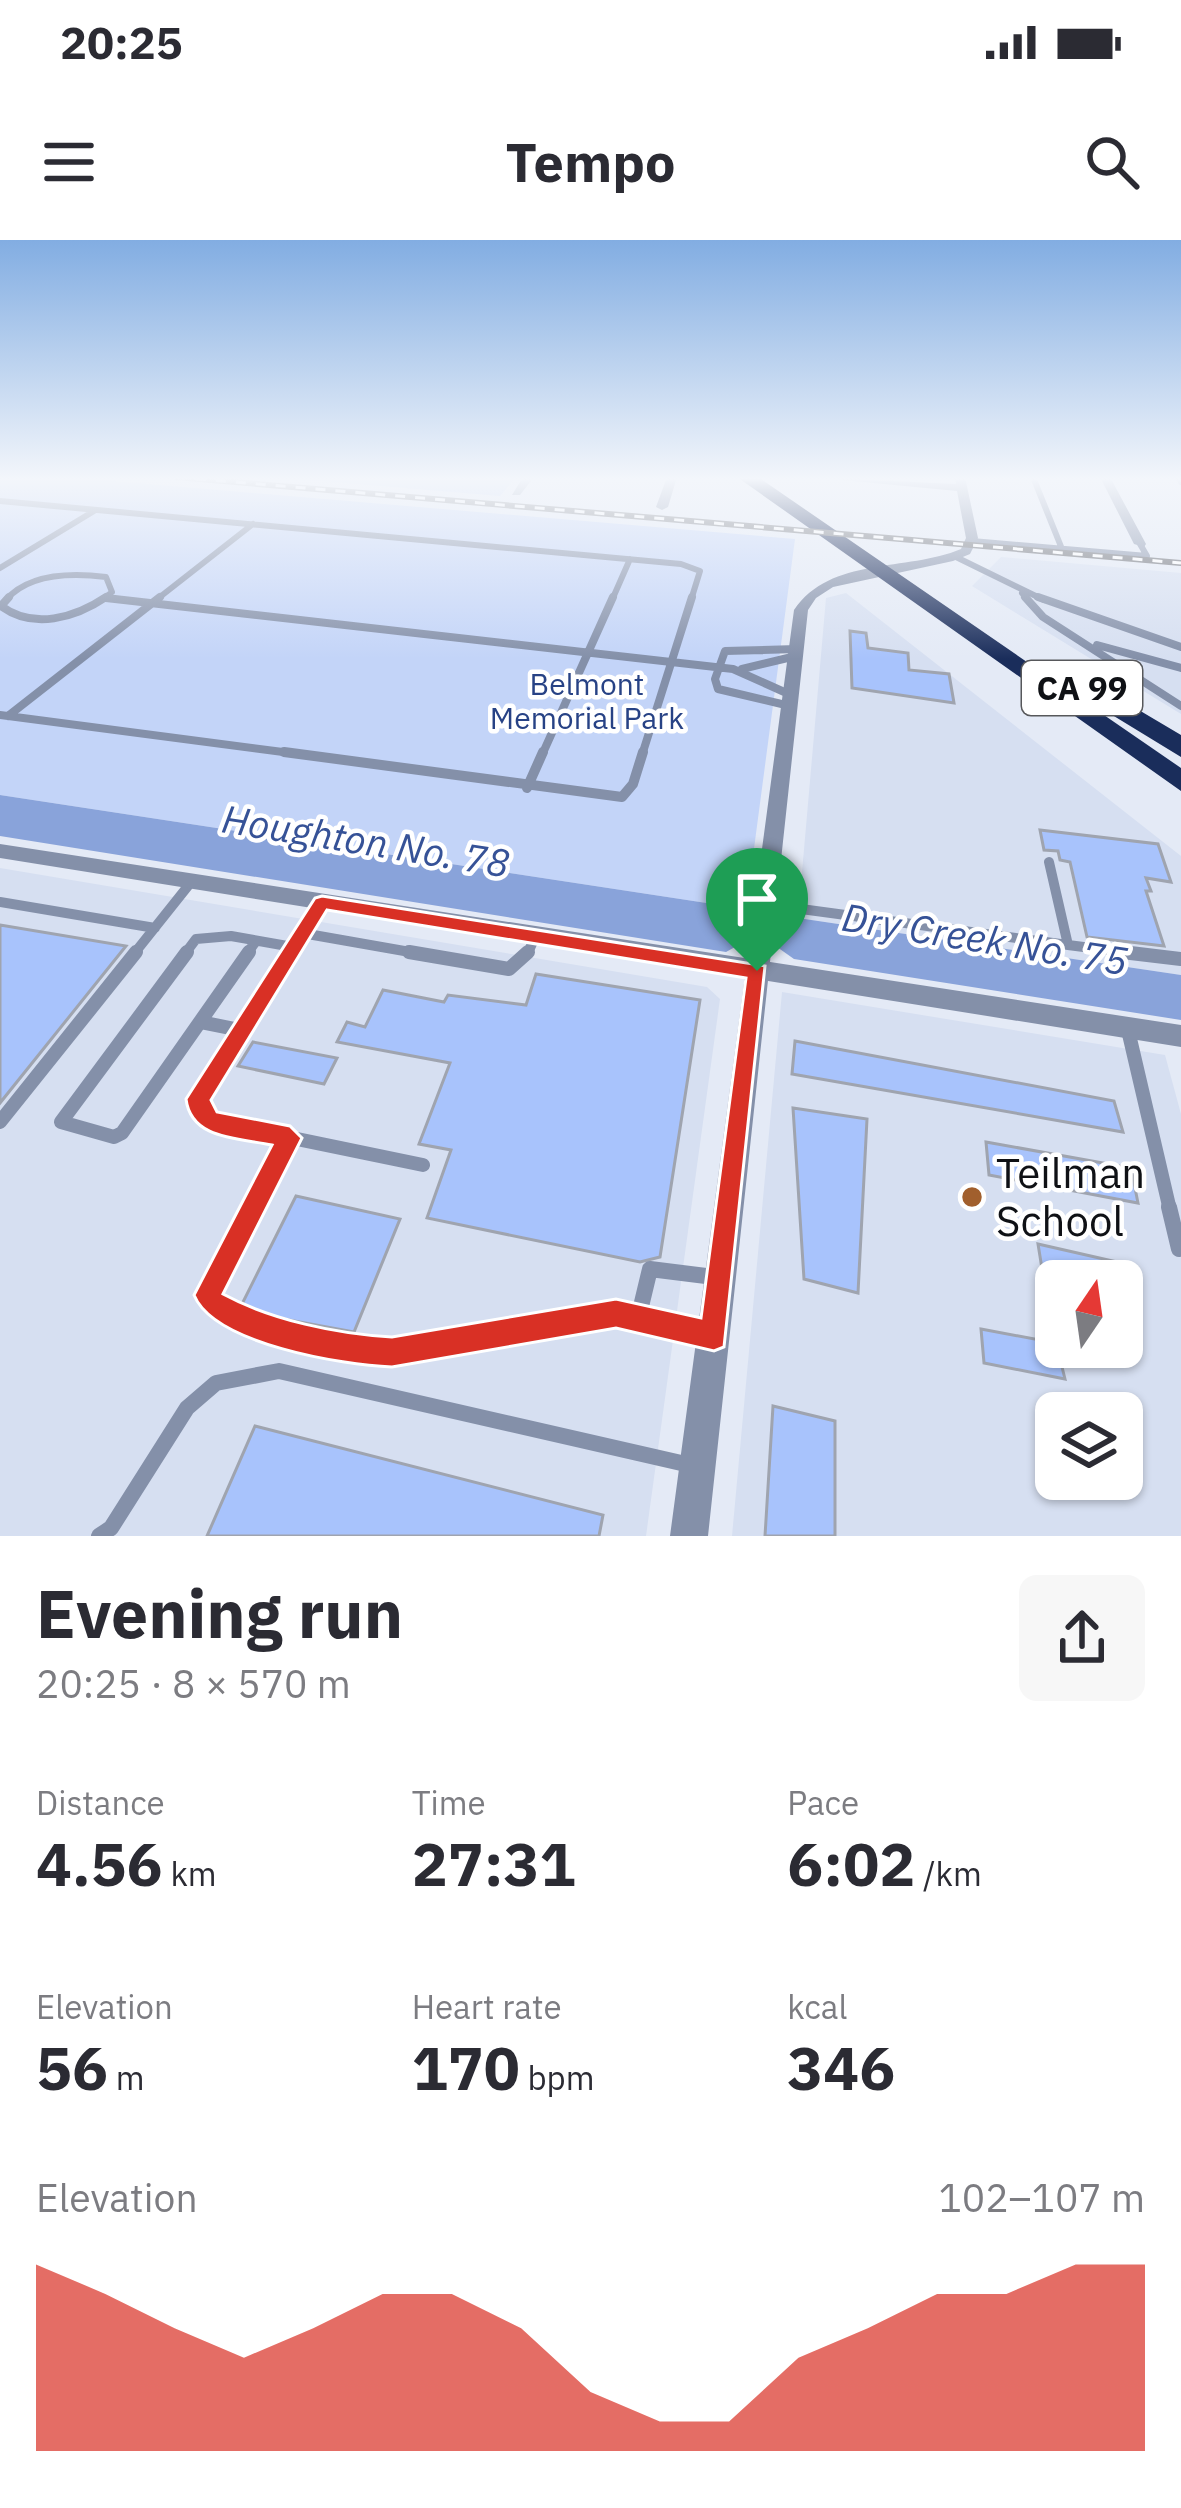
<!DOCTYPE html>
<meta charset="utf-8">
<style>
body{margin:0;font-family:"IBM Plex Sans",sans-serif;background:#f7f7f7;color:#2b2b33;height:100vh;display:flex;flex-direction:column;font-size:45px;white-space:nowrap}
*{box-sizing:border-box;margin:0}
p{font-size:39px;color:#7c7c81}
.icon{flex:none;width:66px;height:66px;fill:none;stroke:currentColor;stroke-width:2;stroke-linecap:round;stroke-linejoin:round}
.map{position:relative;height:1296px;overflow:hidden}
.details{display:flex;flex-direction:column;background:#fff;flex:1}
.details>*{flex:none}
.needle{width:78px;rotate:13deg}
.tools{position:absolute;left:1035px;top:1020px;display:grid;gap:24px}
.tools a{display:grid;place-items:center;width:108px;height:108px;border-radius:18px;background:#fff;box-shadow:0 3px 9px #0004;font-size:60px}
.pin{position:absolute;display:grid;place-items:center;width:102px;height:102px;color:#fff;margin:-123px -51px;border-radius:50% 50% 50% 0;rotate:-45deg;box-shadow:0 0 12px #0007}
.pin .icon{rotate:45deg}
.round{display:grid;place-items:center;flex:none;width:126px;height:126px;border-radius:18px;background:#f7f7f7}
.overview{display:flex;align-items:center;justify-content:space-between;height:204px;padding:0 36px}
h1{font-size:66px;font-weight:700;line-height:90px}
.metrics{display:grid;grid-template-columns:repeat(3,1fr);gap:18px;height:204px;padding:12px 36px}
.metrics div{display:grid;align-content:center}
.metrics b{font-size:60px;font-weight:700}
.metrics small{font-size:33px;font-weight:400}
.metrics p{font-size:33px}
.chart{height:336px;padding:24px 36px}
.chart p{display:flex;justify-content:space-between}
.chart svg{width:100%;height:216px;margin-top:12px;fill:#d93025;opacity:.7}
.status{display:flex;justify-content:space-between;align-items:center;height:84px;padding:0 60px;background:#fff;direction:ltr}
.status svg{height:33px;fill:currentColor}
header{display:flex;justify-content:space-between;align-items:center;height:156px;padding:0 36px;background:#fff;font-size:54px;font-weight:700}
.map>svg:first-child{display:block}
</style>
<div class="status"><b>20:25</b><svg viewBox="0 0 49 12"><path d="M0 12V9h3v3zM5 12V6h3v6zM10 12V3h3v9zM15 12V0h3v12zM26 1h20v11H26zM47 4h2v5h-2z"/></svg></div>
<header><svg class="icon" aria-label="menu" viewBox="0 0 24 24"><path d="M4 6h16M4 12h16M4 18h16"/></svg>Tempo<svg class="icon" aria-label="search" viewBox="0 0 24 24"><circle cx="10" cy="10" r="6"/><path d="M15 15l6 6"/></svg></header>
<div class="map">
<svg width="1181" height="1296" viewBox="0 0 1181 1296">
<rect width="100%" height="100%" fill="#e4eaf6"/>
<!-- built -->
<path fill="#d6dff1" fill-rule="evenodd" d="M1001,317L1181,333V474L972,346Z
M846,353L1181,616V735L798,678L826,358Z
M0,628L707,747L720,759L646,1296H0Z
M782,752L1165,815L1181,874V1296H732ZM1056,1041H1122V1107H1056ZM1056,1173H1122V1239H1056Z"/>
<!-- green -->
<path fill="#c3d4f8" d="M0,237H66L795,299L746,669L0,555Z
M273,237H516L500,256Z"/>
<!-- water -->
<path fill="#89a3da" d="M0,555L746,669L744,702L726,712L0,596Z
M798,678L1181,735V780L794,719L777,707L779,686Z"/>
<!-- building -->
<path fill="#a8c3fc" stroke="#9fa4af" stroke-width="3" d="M850,391L866,393L868,408L908,413L909,430L949,434L954,463L852,448Z
M1040,590L1158,604L1171,642L1146,638L1151,651H1146L1164,706L1087,697L1070,622L1060,620L1058,611L1044,610Z
M0,685L126,706L0,863Z
M536,734L700,760L660,1017L640,1022L427,978L451,910L419,904L450,823L337,802L347,782L365,787L383,750L444,762L448,755L526,765Z
M795,801L1114,861L1123,892L792,834Z
M253,802L337,818L324,844L238,826Z
M793,868L867,879L858,1053L804,1039Z
M986,902L1131,928L1138,963L989,935Z
M296,956L400,979L354,1092L267,1076L242,1064Z
M1038,1004L1117,1022L1119,1041H1044Z
M981,1089L1056,1103L1065,1139L984,1123Z
M773,1166L835,1181V1296H765Z
M255,1186L603,1275L599,1296H207Z"/>
<g fill="none" stroke-linecap="round" stroke-linejoin="round">
<!-- service-far4 -->
<path stroke="#8490a9" stroke-width="6" d="M1033,237L1062,309
M1178,237L1181,242
M0,261L681,324L700,331L691,360
M972,301L1147,316L1140,304
M956,317L1044,360
M0,328L94,271
M1022,353L1028,360
M106,358L123,360
M6,360C29,333 73,333 106,337L112,352L102,360
M156,360L253,284
M612,360L630,319"/>
<!-- service-far3 -->
<path stroke="#8490a9" stroke-width="8" d="M9,357L1,366C33,390 75,378 106,357
M1025,357L1043,377L1181,466
M1038,357L1181,407
M106,358L733,429L791,455
M1097,405L1181,428
M742,429L796,416
M790,466L718,449L715,439L725,411L797,409
M0,475L306,515
M8,476L160,357
M542,515L613,357
M642,515L692,357"/>
<!-- service-far2 -->
<path stroke="#8490a9" stroke-width="10" d="M284,512L622,557L633,544L643,512
M527,548L543,512
M0,662L155,688
M764,664L1068,705L1049,622
M302,693L427,715
M1068,705L1146,715
M133,715L192,641
M184,715L196,699L231,696L293,707
M246,715L256,701
M288,715L322,662
M527,715L535,697"/>
<!-- service-far1 -->
<path stroke="#8490a9" stroke-width="14" d="M187,712L61,882L114,897L122,893L249,712
M290,712L209,837L199,859L201,874L210,881L423,925
M409,712L509,729L528,712
M1122,712L1181,719
M200,782L240,790
M1128,790L1170,970
M0,882L136,712
M252,970L289,898"/>
<!-- service -->
<path stroke="#8490a9" stroke-width="16" d="M253,967L208,1055L219,1067L263,1088L392,1112L616,1074L710,1095
M1169,967L1179,1009
M638,1079L650,1029L714,1037
M99,1296L111,1288L187,1168L216,1143L279,1131L690,1225"/>
<!-- minor -->
<path fill="#8490a9" fill-rule="evenodd" d="M523,237H534L520,255H512Z
M667,237H677L668,267L662,270L656,267Z
M811,237L956,244L955,237H965L978,298L970,314L953,321L833,347L816,358L808,370L708,1296H670L794,370C831,316 906,332 961,309L966,298L957,251Z
M1100,237H1110L1146,304L1144,307L1134,304Z"/>
<!-- tertiary -->
<path fill="#8490a9" fill-rule="evenodd" d="M0,604L1181,785V807L0,618Z"/>
<!-- motorway -->
<path fill="#1a2d5b" fill-rule="evenodd" d="M737,237H758L1181,528V551Z
M1078,434L1181,495V517L1068,448V436Z"/>
<defs>
<path id="rail" d="M176,237L1181,323"/>
</defs>
<!-- rail casing -->
<use href="#rail" stroke="#676a71" stroke-width="6"/>
<!-- rail -->
<use href="#rail" stroke="#fff" stroke-width="3" stroke-dasharray="10" stroke-linecap="butt"/>
</g>
<!-- sky -->
<linearGradient id="sky" x2="0" y2="1"><stop stop-color="#82ade2"/><stop offset="0.57" stop-color="#f3f6fb"/><stop offset="1" stop-color="#f3f6fb" stop-opacity="0"/></linearGradient>
<rect width="1181" height="419" fill="url(#sky)"/>
<!-- route -->
<path fill="#d93025" stroke="#fff" stroke-width="3" fill-rule="evenodd" d="M322,656L765,726L724,1107L714,1111L616,1088L392,1127C342,1125 214,1104 194,1055L272,905C239,898 191,900 186,859L315,658ZM327,670L746,738L701,1078L616,1059L392,1097C337,1094 271,1080 223,1054L302,898L290,886L217,872L211,860Z"/>
<!-- markers -->
<circle fill="#a15f2d" stroke="#fff" stroke-width="4.5" cx="972" cy="957" r="12"/>
<g text-anchor="middle" stroke-width="9" stroke-linejoin="round" paint-order="stroke">
<!-- far-park labels -->
<g font-size="30" fill="#274285" stroke="#fff">
<text x="587" y="455">Belmont<tspan x="587" dy="34">Memorial Park</tspan></text>
</g>
<!-- shield labels -->
<rect fill="#fff" stroke="#57585b" stroke-width="3" x="1022" y="421" width="120" height="54" rx="9"/>
<g font-size="33" font-weight="bold" fill="#0f1115">
<text x="1082" y="460">CA 99</text>
</g>
<!-- water labels -->
<g font-size="39" font-style="italic" fill="#365297" stroke="#fff">
<text transform="translate(366 601) rotate(9)" y="14">Houghton No. 78</text>
<text transform="translate(985 699) rotate(9)" y="14">Dry Creek No. 75</text>
</g>
<!-- near-poi labels -->
<g font-size="42" fill="#0f1115" stroke="#fff" text-anchor="start">
<text x="996" y="948">Teilman<tspan x="996" dy="48">School</tspan></text>
</g>
</g>
</svg>
<div class="tools">
<a><svg class="needle" viewBox="-14 -14 28 28"><path d="M0-13l5 13h-10z" fill="#e53935"/><path d="M0 13l5-13h-10z" fill="#7c7c81"/></svg></a>
<a><svg class="icon" aria-label="layers" viewBox="0 0 24 24"><path d="M12 4l9 5-9 5-9-5zM3 14l9 5 9-5"/></svg></a>
</div>
<div class="pin" style="left:757px;top:731px;background:#1e9e55"><svg class="icon" aria-label="arrive" viewBox="0 0 24 24"><path d="M6 21V4h12l-3 4 3 4H6"/></svg></div>
</div>
<section class="details">
<div class="overview"><div><h1>Evening run</h1><p>20:25 · 8 × 570 m</p></div><a class="round"><svg class="icon" aria-label="share" viewBox="0 0 24 24"><path d="M12 15V3M7 8l5-5 5 5M5 13v7h14v-7"/></svg></a></div>
<div class="metrics">
<div><p>Distance</p><b>4.56<small> km</small></b></div>
<div><p>Time</p><b>27:31</b></div>
<div><p>Pace</p><b>6:02<small> /km</small></b></div>
</div>
<div class="metrics">
<div><p>Elevation</p><b>56<small> m</small></b></div>
<div><p>Heart rate</p><b>170<small> bpm</small></b></div>
<div><p>kcal</p><b>346</b></div>
</div>
<div class="chart"><p><span>Elevation</span>102–107 m</p>
<svg viewBox="0 0 160 44" preserveAspectRatio="none"><path d="M0 44V6L10 12L20 19L30 25L40 19L50 12L60 12L70 19L80 32L90 38L100 38L110 25L120 19L130 12L140 12L150 6L160 6V44z"/></svg>
</div>
</section>
